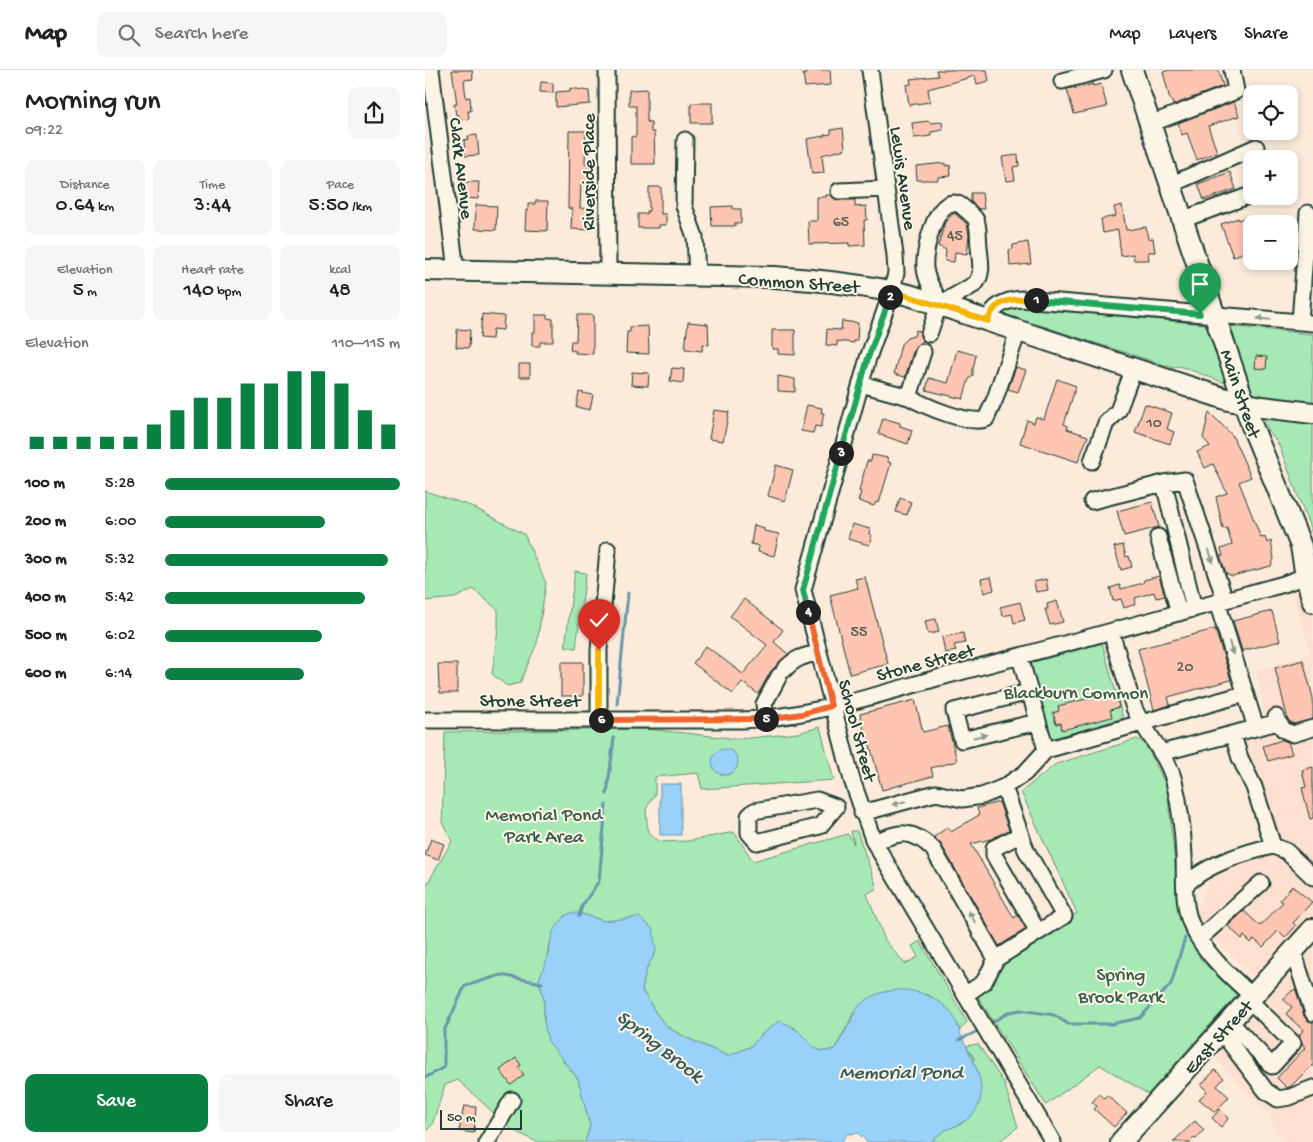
<!DOCTYPE html>
<meta charset="utf-8">
<style>
body{margin:0;font-family:"Gochi Hand",sans-serif;background:#f6f6f6;color:#202124;height:100vh;display:flex;flex-direction:column;font-size:19px;white-space:nowrap}
*{box-sizing:border-box;margin:0}
p{font-size:16px;color:#757577}
.icon{flex:none;width:28px;height:28px;fill:none;stroke:currentColor;stroke-width:2;stroke-linecap:round;stroke-linejoin:round}
.map{position:relative;flex:1;overflow:hidden}
.side{display:flex;flex-direction:column;background:#fff;width:425px}
.side>*{flex:none}
.buttons{position:absolute;left:818px;top:15px;display:grid;gap:10px}
.buttons a{display:grid;place-items:center;width:55px;height:55px;border-radius:10px;background:#fff;box-shadow:0 2px 8px #0003;font-size:25px}
.scale{position:absolute;left:15px;bottom:12px;width:82px;box-sizing:border-box;padding-left:5px;border:2px solid #1f3d34;border-top:0;font-size:14px;line-height:18px;white-space:nowrap;color:#1f3d34;-webkit-text-stroke:4px #fcf5e5;paint-order:stroke}
.pin{position:absolute;display:grid;place-items:center;width:42px;height:42px;color:#fff;margin:-51px -21px;border-radius:50% 50% 50% 0;rotate:-45deg;box-shadow:0 0 5px #0007}
.pin .icon{rotate:45deg}
.km{position:absolute;width:25px;height:25px;margin:-12px;border-radius:50%;background:#222;color:#fff;font-size:14px;line-height:25px;text-align:center}
.round{display:grid;place-items:center;flex:none;width:52px;height:52px;border-radius:10px;background:#f6f6f6}
.head{display:flex;align-items:center;justify-content:space-between;height:85px;padding:0 25px}
h1{font-size:28px;font-weight:600;line-height:38px}
.metrics{display:grid;grid-template-columns:repeat(3,1fr);gap:8px;height:85px;padding:5px 25px}
.metrics div{display:grid;align-content:center;border-radius:10px;background:#f6f6f6;text-align:center}
.metrics b{font-size:21px;font-weight:600}
.metrics small{font-size:14px;font-weight:400}
.metrics p{font-size:14px}
.chart{height:140px;padding:10px 25px}
.chart p{display:flex;justify-content:space-between}
.chart svg{width:100%;height:90px;margin-top:5px;stroke:#0b8043;stroke-width:6}
.action{display:flex;gap:10px;margin-top:auto;padding:10px 25px}
.action a{flex:1;height:58px;border-radius:10px;background:#0b8043;color:#fff;font-size:20px;font-weight:600;line-height:58px;text-align:center}
.action a+a{background:#f6f6f6;color:#202124}
ul{padding:0 25px;list-style:none;font-size:16px}
li{display:grid;grid-template-columns:80px 60px 1fr;align-items:center;height:38px}
li i{height:12px;border-radius:6px;background:#0b8043}
header{display:flex;align-items:center;gap:30px;box-sizing:border-box;height:70px;padding:0 25px;background:#fff;border-bottom:1px solid #e0e0e0}
header strong{font-size:24px}
nav{display:flex;gap:28px;margin-inline-start:auto;font-size:18px}
.search{width:350px;height:45px;background:#f6f6f6;display:flex;align-items:center;gap:12px;box-sizing:border-box;padding:0 18px;border-radius:10px;color:#757577;font-size:19px}
main{display:flex;flex:1;min-height:0}
.map>svg:first-child{display:block}
</style>
<header>
<strong>Map</strong>
<div class="search"><svg class="icon" aria-label="search" viewBox="0 0 24 24"><circle cx="10" cy="10" r="6"/><path d="M15 15l6 6"/></svg>Search here</div>
<nav><a>Map</a><a>Layers</a><a>Share</a></nav>
</header>
<main>
<section class="side">
<div class="head"><div><h1>Morning run</h1><p>09:22</p></div><a class="round"><svg class="icon" aria-label="share" viewBox="0 0 24 24"><path d="M12 15V3M7 8l5-5 5 5M5 13v7h14v-7"/></svg></a></div>
<div class="metrics">
<div><p>Distance</p><b>0.64<small> km</small></b></div>
<div><p>Time</p><b>3:44</b></div>
<div><p>Pace</p><b>5:50<small> /km</small></b></div>
</div>
<div class="metrics">
<div><p>Elevation</p><b>5<small> m</small></b></div>
<div><p>Heart rate</p><b>140<small> bpm</small></b></div>
<div><p>kcal</p><b>48</b></div>
</div>
<div class="chart"><p><span>Elevation</span>110–115 m</p>
<svg viewBox="0 0 160 44" preserveAspectRatio="none"><path d="M5 44V38M15 44V38M25 44V38M35 44V38M45 44V38M55 44V32M65 44V25M75 44V19M85 44V19M95 44V12M105 44V12M115 44V6M125 44V6M135 44V12M145 44V25M155 44V32"/></svg>
</div>
<ul>
<li><b>100 m</b>5:28<i style="width:100%"></i></li>
<li><b>200 m</b>6:00<i style="width:68%"></i></li>
<li><b>300 m</b>5:32<i style="width:95%"></i></li>
<li><b>400 m</b>5:42<i style="width:85%"></i></li>
<li><b>500 m</b>6:02<i style="width:67%"></i></li>
<li><b>600 m</b>6:14<i style="width:59%"></i></li>
</ul>
<div class="action"><a>Save</a><a>Share</a></div>
</section>
<div class="map">
<svg width="888" height="1072" viewBox="0 0 888 1072">
<rect width="100%" height="100%" fill="#fcebdb"/>
<filter id="ink" filterUnits="userSpaceOnUse"><feTurbulence type="fractalNoise" baseFrequency=".02" numOctaves="2"/><feDisplacementMap in="SourceGraphic" scale="10" xChannelSelector="R" yChannelSelector="G"/><feConvolveMatrix kernelMatrix="1 2 1 2 8 2 1 2 1" color-interpolation-filters="sRGB"/></filter>
<g filter="url(#ink)">
<!-- built -->
<path fill="#fde0cf" d="M888,517V1072H857L844,1045L789,987L845,922L767,847L789,801L838,770L816,663L841,654L831,600L886,584L868,525Z"/>
<!-- green -->
<path fill="#a7e9b4" stroke="#639374" d="M585,236L888,264V466L854,375L843,360L832,325L755,296L749,298L614,255L610,258L577,246L579,238Z
M0,421L46,436L99,464L121,513L112,573L95,613L82,616L67,604L73,559V540L48,519L30,528L0,531Z
M150,501L161,503L151,578L140,576Z
M677,573L698,648L626,669L605,593Z
M395,657L409,710L277,719L273,703L230,707V724L221,739L223,764L236,772L263,771L309,762L328,791L423,764L429,774L426,761H432L452,818L442,824L460,870L480,894L493,887L487,876L495,871L542,952L535,960L522,938L502,924L428,943C424,956 416,965 411,978C391,988 382,970 369,957L338,963L325,977L303,986C288,979 254,966 242,956C231,947 226,932 217,920L221,900L231,881L198,849L179,851L154,843L124,873L121,892L114,911L119,930V951L139,992L153,1009L165,1056L160,1072H112L86,1059L33,1010L20,1015L7,1055L0,1062V818L27,771L17,752L20,662L222,659L314,669L373,663Z
M712,669L720,673L742,717L756,851C762,865 774,874 775,889L812,925L723,1024L675,995L621,1035L553,927L580,894L652,843L596,722L631,694Z
M553,974L579,1013L593,1057L573,1072H507L515,1062L538,1053L549,988L541,976Z"/>
<!-- water -->
<path fill="#9ad1f9" stroke="#6996aa" d="M287 692a13 13 0 1 1 26 0a13 13 0 1 1-26 0Z
M235,714H256V765H235Z
M146,843H154L179,851L214,847L228,859L231,881L221,900L217,921C226,932 231,947 242,956C254,966 287,979 303,986L325,977L338,963L354,951C359,953 365,955 369,958C384,968 389,989 411,978C415,969 419,963 424,955C428,948 429,941 435,935C459,913 498,916 522,938C533,948 533,962 540,974C549,991 562,1017 553,1036C542,1059 522,1053 506,1072H442L433,1063L422,1064L416,1072H160L165,1056L153,1009L123,971L119,951V930L114,910L121,892L128,861L141,845Z"/>
<g fill="none" stroke-linecap="round" stroke-linejoin="round">
<!-- stream -->
<path stroke="#6996aa" stroke-width="3" d="M192,634L203,523
M182,724L189,668
M154,846L157,836L174,811L181,735
M563,955L584,942L595,940L629,945L643,954H686L715,948L746,914L760,868
M534,970L555,960
M0,1008L19,997V961L40,916L76,905L117,913"/>
</g>
<!-- building -->
<path fill="#fec5b2" stroke="#1f3d34" d="M27,0H47L48,9L39,10L41,28L45,27L46,41H43L44,49L35,50L34,45H31L29,34H32Z
M382,0H405L406,15L380,17L378,4H382Z
M511,0H562L564,11L552,14L550,6L503,19L505,32L484,35L481,15L486,14L485,9L513,6Z
M744,0H793L798,16L748,35L746,29H745L738,2Z
M116,12L128,13V23L115,22Z
M668,14V16L676,14L682,37L649,44L642,19L650,17V19Z
M145,18L164,21L165,34L131,37V22L145,21Z
M222,19V52H226V62H229L230,94H206V67L211,66V36H204V20Z
M809,32L814,46L783,56L792,82L772,90L762,63L757,65L753,53Z
M266,33H287V53H266Z
M504,51L505,53L517,52L518,60L506,62V66L489,68L487,53Z
M418,58L420,79L397,85L399,103L387,104L382,69L399,66V65L406,64V60Z
M144,61H161L160,94L164,95L163,113H156L155,138L166,139V160L146,159L147,139L143,138Z
M52,65L54,85L40,86L39,70L44,69L43,66Z
M593,85L594,96L588,97L590,110L581,111L577,87Z
M520,93V96L525,95L526,106L513,107V110H492L491,96Z
M805,102L811,119L779,130L773,114Z
M40,112H54L53,129L40,128Z
M224,117H236V144H241V155H234V158H213V144H222V141H224Z
M546,123H557L559,139H554L546,132Z
M401,125H406L414,130H430V137L441,136L442,150H439L440,175L424,176V173L384,174L383,151H392V127H401Z
M110,131H123L122,161L100,160L101,140L103,141V134H110Z
M51,135L72,136L71,160L50,159Z
M697,135L701,160L721,157L723,169L728,168L730,182H723L724,190H709L708,184L696,186L693,160L678,163L676,149L691,146L689,137Z
M308,136V139H316V153H310V156H287L286,137Z
M529,143L542,154L544,165L542,184L530,182L529,192L520,191L521,180L513,176L520,152Z
M821,147L825,158L817,161L824,180L808,187L796,154L813,148V150Z
M603,172L606,194L585,196L584,180L588,179V175Z
M57,244L79,246L78,260L68,259L67,269L55,268Z
M110,245H122V248L128,249V272H115V276H107V262H110Z
M152,245H168V284L150,283L151,281L145,280L146,271H151Z
M417,251L433,253L432,271H429V273L412,271V276L401,275L402,259L416,260Z
M263,252L283,254L284,275L278,274L277,281L260,279Z
M223,256L224,284L201,283L202,262H205V257Z
M32,259L45,260L44,278L31,277Z
M347,260H370V285L353,284V279H347Z
M491,260L495,261V266L498,271L489,279L480,307L469,304L476,274L482,268L489,266Z
M532,280L551,285L548,299V306L544,309L538,329L501,320L504,308L523,313Z
M831,286L842,287L841,299L830,298Z
M94,294H105V307H94Z
M591,297L601,300L593,322L583,319Z
M247,298L259,299L258,313L245,311Z
M207,302L224,303L223,316L206,315Z
M353,306L370,309V322L353,321Z
M632,309L651,316L639,354L643,356L642,359L663,366L653,392L595,373L602,350L609,353L611,347L619,349Z
M154,322L168,325L165,340L151,337Z
M720,334L747,343L742,359L749,362L745,374L710,362Z
M382,335L397,338L396,343H399L396,357L390,356L388,363L376,361Z
M289,340L304,342L298,371L284,369Z
M784,342L807,365L826,407L814,412L836,468L840,467L842,473L846,471L849,489L846,496L807,506L801,503L795,486H798L796,479L807,475L802,458L798,459L791,427L802,423L788,394L780,398L772,382L785,376L778,368Z
M458,348L475,353V356L487,360L483,374L453,364Z
M447,385L463,388V392L466,393L454,433L451,432L449,436L433,431L436,422L434,421L442,391H446Z
M351,395L368,400L360,431L343,426Z
M475,428L486,432L482,445L471,442Z
M727,432L734,457L699,466L692,441Z
M427,454L445,459L444,464L447,465L444,475L423,469Z
M329,455L339,458V461L354,464L349,486L333,482L334,476L326,474Z
M698,475L701,487L704,486L707,497L696,500L689,477Z
M734,506L740,526L731,528L729,522L710,528L711,534L699,538L696,529L688,531L685,518L695,515L696,519L718,513L719,510Z
M440,507L463,594L425,604L405,525L433,518L430,509Z
M566,507L569,520L559,523L556,509Z
M621,509L623,520L611,522L609,512Z
M319,529L358,560L349,572L363,584L346,601L333,624L317,612L308,624L268,593L281,576L318,604L342,575L305,546Z
M632,531L638,552L625,555L620,539H623L622,534Z
M595,532L600,550L589,553L587,544L578,546L575,537Z
M847,541L855,571L817,581L808,551Z
M511,549L514,562L503,564L500,551Z
M790,559L806,610L743,627L745,635L729,640L713,579Z
M538,563L540,573L529,575L531,581L520,583L517,567Z
M878,590L888,628V649L869,654L863,650L850,598Z
M136,592H158V626H136Z
M13,594H32V623H15V618H14Z
M681,624V627L691,624L694,637L685,640L687,647L637,660L636,653L631,654L628,643L634,641L633,636Z
M490,630L498,662L523,656L532,691L506,698L508,706L457,720L442,664H440L435,644Z
M857,670L863,672L867,684L843,691L838,676Z
M888,697V748L885,749L877,718L881,717L877,700Z
M574,732L584,760L566,769L546,774L589,848L593,845L601,859L574,876L516,774L509,767L523,757L526,762L554,745L552,738Z
M6,769L19,774L13,790L0,785Z
M867,816L887,832L868,853L871,856L860,868L853,861L838,877L829,869L826,873L819,866L817,869L803,856L819,841L835,856L858,832L855,830Z
M868,920H871L879,946L882,950L888,952V997L887,995L866,1016L862,1018L852,1008L880,978L874,966L878,960L861,944L867,937L858,929Z
M91,988L96,995L93,997L99,1005L86,1015L75,1000Z
M790,1000L799,1008L792,1016L804,1027L790,1042L774,1029L782,1021L776,1015Z
M674,1024L679,1028L682,1025L702,1043L689,1057L669,1039L672,1036L667,1032Z
M39,1036L51,1037L49,1063L34,1061Z
M795,1039L804,1048L796,1057L787,1048Z
M770,1051L779,1060L771,1069L769,1068L765,1072H748Z"/>
<g fill="none" stroke-linecap="round" stroke-linejoin="round">
<defs>
<path id="minor" d="M6,0L31,201
M182,0L183,204
M445,0L470,185L471,203L467,221L443,288L378,520L427,710L449,772L628,1072
M637,11L679,0
M725,54L811,21L807,0
M260,70L259,136L270,167L272,205
M745,115L831,77
M414,121L461,119
M756,150L826,125
M563,251C568,235 581,230 597,229L888,253
M875,252L883,143
M504,264L514,235L550,214C559,203 555,190 554,177C553,169 554,157 551,150C549,146 543,142 540,139C513,113 498,182 500,198C501,211 510,223 516,233
M436,314L484,327L498,282
M484,327C500,336 543,355 561,349L570,329L593,261
M667,391L681,353L693,341L709,298
M739,413L760,410L800,530
M667,431L739,413L769,539
M733,467L754,543
M792,532L831,658
M686,562L709,638C720,663 742,684 749,711C755,735 758,762 759,786C760,808 757,838 768,858C780,884 806,907 827,926
M595,587L621,680
M359,600C370,588 378,586 393,583
M604,622L529,641L537,670L612,652
M341,649L339,634L354,606
M0,650H317C385,647 451,625 516,607C631,577 745,545 859,514L888,503
M174,650V580L183,480
M853,652L859,660L868,664L888,658
M736,683L853,652L851,647
M392,730L411,737L395,756L332,772L324,763V746L329,741Z
M437,743L511,723L537,729L557,726L579,717L600,703L621,680L819,624
M595,765L569,778V785L613,862
M449,772C475,762 486,758 508,779L571,889
M848,776L861,781L888,807
M760,816C779,795 821,782 848,776L829,717L815,688L808,665
M774,869L836,813
M868,881L888,943
M540,925L559,912L571,889L639,846L601,780L579,717
M805,952L847,996L868,973L824,930
M796,961L841,1021L853,1029L865,1027L888,1018
M62,1072L87,1030"/>
<path id="major" d="M707,0L827,356L876,476L881,506L888,532
M0,200L349,207C395,210 440,215 484,225L804,330L837,337L888,343
M696,1072L888,859"/>
</defs>
<!-- minor casing -->
<use href="#minor" stroke="#1f3d34" stroke-width="19"/>
<!-- major casing -->
<use href="#major" stroke="#1f3d34" stroke-width="24"/>
<!-- minor -->
<use href="#minor" stroke="#fcf5e5" stroke-width="15"/>
<!-- major -->
<use href="#major" stroke="#fcf5e5" stroke-width="20"/>
</g>
<!-- one-way arrows -->
<defs><path id="oneway-solid" d="M-6-.8H1V-3.2L6.5 0L1 3.2V.8H-6Z" transform="scale(1.25)"/></defs>
<g fill="#8e998c">
<use href="#oneway-solid" transform="translate(839 249) rotate(-175)"/>
<use href="#oneway-solid" transform="translate(786 486) rotate(72)"/>
<use href="#oneway-solid" transform="translate(806 578) rotate(74)"/>
<use href="#oneway-solid" transform="translate(555 666) rotate(-13)"/>
<use href="#oneway-solid" transform="translate(474 733) rotate(165)"/>
<use href="#oneway-solid" transform="translate(547 847) rotate(-120)"/>
</g>
</g>
<g fill="none" stroke-linecap="round" stroke-linejoin="round" filter="url(#ink)">
<defs>
<path id="split-1" d="M611,230L775,244"/>
<path id="split-2" d="M465,227L467,221L563,251C569,228 592,228 611,230"/>
<path id="split-3" d="M416,383L443,288L465,227"/>
<path id="split-4" d="M383,542L378,520L416,383"/>
<path id="split-5" d="M341,649L377,644L406,636L383,542"/>
<path id="split-6" d="M176,650L341,649"/>
<path id="split-7" d="M174,580V650H176"/>
</defs>
<!-- split-1 casing -->
<use href="#split-1" stroke="#fff" stroke-width="10"/>
<!-- split-2 casing -->
<use href="#split-2" stroke="#fff" stroke-width="10"/>
<!-- split-3 casing -->
<use href="#split-3" stroke="#fff" stroke-width="10"/>
<!-- split-4 casing -->
<use href="#split-4" stroke="#fff" stroke-width="10"/>
<!-- split-5 casing -->
<use href="#split-5" stroke="#fff" stroke-width="10"/>
<!-- split-6 casing -->
<use href="#split-6" stroke="#fff" stroke-width="10"/>
<!-- split-7 casing -->
<use href="#split-7" stroke="#fff" stroke-width="10"/>
<!-- split-1 -->
<use href="#split-1" stroke="#22a559" stroke-width="6"/>
<!-- split-2 -->
<use href="#split-2" stroke="#f5b400" stroke-width="6"/>
<!-- split-3 -->
<use href="#split-3" stroke="#22a559" stroke-width="6"/>
<!-- split-4 -->
<use href="#split-4" stroke="#22a559" stroke-width="6"/>
<!-- split-5 -->
<use href="#split-5" stroke="#f0652b" stroke-width="6"/>
<!-- split-6 -->
<use href="#split-6" stroke="#f0652b" stroke-width="6"/>
<!-- split-7 -->
<use href="#split-7" stroke="#f5b400" stroke-width="6"/>
</g>
<g text-anchor="middle" stroke-width="4" stroke-linejoin="round" paint-order="stroke">
<!-- number labels -->
<g font-size="16" fill="#575f54">
<text x="416" y="156">65</text>
<text x="530" y="170">45</text>
<text x="729" y="357">10</text>
<text x="434" y="566">55</text>
<text x="760" y="601">20</text>
</g>
<!-- street labels -->
<g font-size="19" fill="#1f3d34" stroke="#fcf5e5">
<text transform="translate(38 98) rotate(83)" y="7">Clark Avenue</text>
<text transform="translate(162 102) rotate(-90)" y="7">Riverside Place</text>
<text transform="translate(480 108) rotate(82)" y="7">Lewis Avenue</text>
<text transform="translate(374 211) rotate(4)" y="7">Common Street</text>
<text transform="translate(817 323) rotate(71)" y="7">Main Street</text>
<text transform="translate(500 591) rotate(-15)" y="7">Stone Street</text>
<text x="105" y="636">Stone Street</text>
<text transform="translate(434 660) rotate(75)" y="7">School Street</text>
<text transform="translate(792 966) rotate(-48)" y="7">East Street</text>
</g>
<!-- park labels -->
<g font-size="19" fill="#3a5f4e" stroke="#fcf5e5">
<text x="651" y="628">Blackburn Common</text>
<text x="119" y="750">Memorial Pond<tspan x="119" dy="22">Park Area</tspan></text>
<text x="696" y="910">Spring<tspan x="696" dy="22">Brook Park</tspan></text>
</g>
<!-- water labels -->
<g font-size="20" font-style="italic" fill="#385b5b" stroke="#fcf5e5">
<text transform="translate(236 975) rotate(38)" y="7">Spring Brook</text>
<text x="476" y="1008">Memorial Pond</text>
</g>
</g>
</svg>
<div class="buttons">
<a><svg class="icon" aria-label="locate" viewBox="0 0 24 24"><circle cx="12" cy="12" r="6"/><path d="M12 2v4M12 18v4M2 12h4M18 12h4"/></svg></a>
<a>+</a>
<a>−</a>
</div>
<div class="scale">50 m</div>
<div class="pin" style="left:775px;top:244px;background:#1e9e55"><svg class="icon" aria-label="arrive" viewBox="0 0 24 24"><path d="M6 21V4h12l-3 4 3 4H6"/></svg></div>
<div class="pin" style="left:174px;top:580px;background:#d93025"><svg class="icon" aria-label="check" viewBox="0 0 24 24"><path d="M5 12l5 5 9-10"/></svg></div>
<b class="km" style="left:611px;top:230px">1</b>
<b class="km" style="left:465px;top:227px">2</b>
<b class="km" style="left:416px;top:383px">3</b>
<b class="km" style="left:383px;top:542px">4</b>
<b class="km" style="left:341px;top:649px">5</b>
<b class="km" style="left:176px;top:650px">6</b>
</div>
</main>
